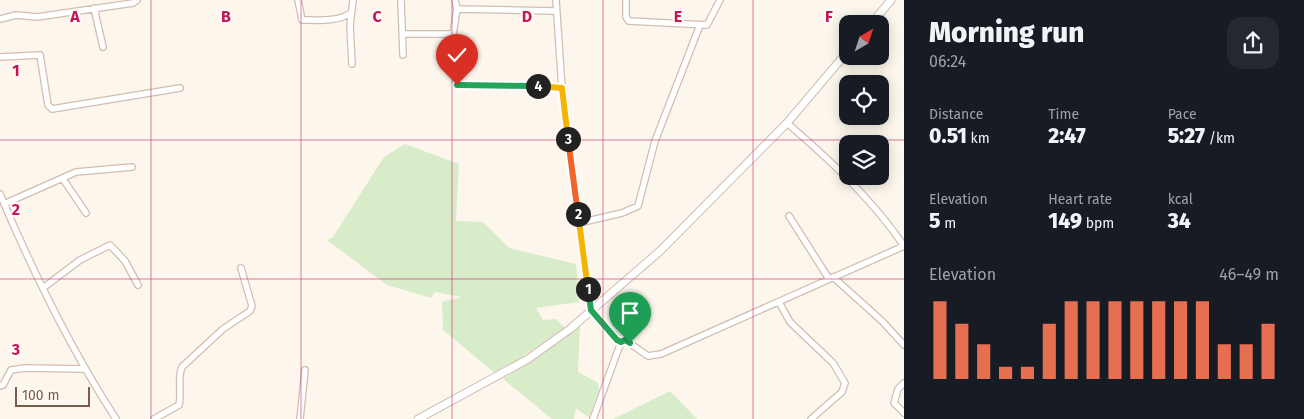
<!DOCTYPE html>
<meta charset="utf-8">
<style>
body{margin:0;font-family:"Fira Sans",sans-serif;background:#242831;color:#f1f3f6;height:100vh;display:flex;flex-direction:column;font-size:19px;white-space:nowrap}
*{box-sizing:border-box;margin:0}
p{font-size:16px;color:#9ea1a6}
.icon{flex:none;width:28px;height:28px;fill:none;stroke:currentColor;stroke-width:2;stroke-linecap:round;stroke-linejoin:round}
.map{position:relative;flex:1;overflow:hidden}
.side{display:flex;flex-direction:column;background:#171b24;width:400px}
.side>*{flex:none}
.needle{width:32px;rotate:39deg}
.controls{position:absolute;left:839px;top:15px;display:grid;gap:10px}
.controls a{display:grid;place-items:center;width:50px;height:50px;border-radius:10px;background:#171b24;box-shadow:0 2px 12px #0003;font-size:25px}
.scale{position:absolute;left:15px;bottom:12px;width:75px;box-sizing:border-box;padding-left:5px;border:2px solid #7a5c4d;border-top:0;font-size:14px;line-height:18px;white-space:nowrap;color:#7a5c4d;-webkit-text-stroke:4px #fffaf3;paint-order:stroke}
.pin{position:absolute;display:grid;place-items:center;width:42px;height:42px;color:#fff;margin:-51px -21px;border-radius:50% 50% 50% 0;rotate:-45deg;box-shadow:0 0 5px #0007}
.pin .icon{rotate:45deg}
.km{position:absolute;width:25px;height:25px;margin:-12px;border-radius:50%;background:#222;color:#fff;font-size:14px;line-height:25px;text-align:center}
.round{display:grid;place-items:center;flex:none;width:52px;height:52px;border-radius:15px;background:#242831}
.summary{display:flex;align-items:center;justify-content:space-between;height:85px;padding:0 25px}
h1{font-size:28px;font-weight:800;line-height:38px}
.metrics{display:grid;grid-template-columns:repeat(3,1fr);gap:8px;height:85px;padding:5px 25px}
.metrics div{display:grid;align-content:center}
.metrics b{font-size:21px;font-weight:800}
.metrics small{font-size:14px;font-weight:400}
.metrics p{font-size:14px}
.chart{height:140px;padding:10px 25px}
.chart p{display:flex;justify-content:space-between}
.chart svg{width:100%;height:90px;margin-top:5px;stroke:#e76f51;stroke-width:6}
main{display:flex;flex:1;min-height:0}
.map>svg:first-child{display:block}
</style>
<main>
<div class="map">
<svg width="904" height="419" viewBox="0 0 904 419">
<rect width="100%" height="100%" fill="#fdf6ec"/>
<!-- green -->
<path fill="#d8ecc9" d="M405,144L459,164L456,221L483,222L509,248L576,264L579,302L536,308L543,320L556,319L565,328L496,374L443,330L442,302L462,297L435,292L431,298L387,285L327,240L333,237L384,157Z
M580,326L578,372L598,383L599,390L589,418L576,408L574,419H552L503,379Z
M670,391L697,419H613Z"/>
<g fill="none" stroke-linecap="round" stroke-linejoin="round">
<defs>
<path id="minor" d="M298,0L302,20C318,20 337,22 351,13
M401,0L403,55
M455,0L457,9L453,34L457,85C492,86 527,85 562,88
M556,0L562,88L591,310L621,342
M626,0V17L629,21L707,25L720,0
M94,8L103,47
M457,9L556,11
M0,19L16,15L37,17L133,3L137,0
M403,34H453
M0,57L40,55L48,105L52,109L180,88
M352,64L350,26L353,0
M787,123C830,160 872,199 904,246
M63,179L86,213
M0,194C33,272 70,348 116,419
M4,204L76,172L132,167
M789,216L829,279
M579,223L622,213L638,206L655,141L700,25
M833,277L882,321L904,345
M43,288L80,260L110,245L125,261L138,285
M779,302L790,322L833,363L845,383L842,392L811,419
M904,383L898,389L894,403L904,413
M0,386L3,385L11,370L25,368L84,369
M154,419L179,405C182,392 177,378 182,367L223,329L250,311L252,306L241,268
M300,419L305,370
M593,419L621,342L625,340L648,356L661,354L904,246"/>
<path id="tertiary" d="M871,24L891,0
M418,419L528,359L570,329L660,251L787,123L848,51"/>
</defs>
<!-- minor casing -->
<use href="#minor" stroke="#d1beb0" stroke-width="8"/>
<!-- tertiary casing -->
<use href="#tertiary" stroke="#d1beb0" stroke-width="9"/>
<!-- minor -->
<use href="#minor" stroke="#fff" stroke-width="5.5"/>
<!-- tertiary -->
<use href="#tertiary" stroke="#fff" stroke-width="7"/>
</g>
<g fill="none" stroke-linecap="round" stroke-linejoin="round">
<defs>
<path id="split-1" d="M588,289L591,310L617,340L621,342L625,340L630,343"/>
<path id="split-2" d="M578,214L588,289"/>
<path id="split-3" d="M568,139L578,214"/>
<path id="split-4" d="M538,86L562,88L568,139"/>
<path id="split-5" d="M457,85L538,86"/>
</defs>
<!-- split-1 casing -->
<use href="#split-1" stroke="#fff" stroke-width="10"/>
<!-- split-2 casing -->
<use href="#split-2" stroke="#fff" stroke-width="10"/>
<!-- split-3 casing -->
<use href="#split-3" stroke="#fff" stroke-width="10"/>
<!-- split-4 casing -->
<use href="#split-4" stroke="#fff" stroke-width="10"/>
<!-- split-5 casing -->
<use href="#split-5" stroke="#fff" stroke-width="10"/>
<!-- split-1 -->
<use href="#split-1" stroke="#22a559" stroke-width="6"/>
<!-- split-2 -->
<use href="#split-2" stroke="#f5b400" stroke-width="6"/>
<!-- split-3 -->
<use href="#split-3" stroke="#f0652b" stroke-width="6"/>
<!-- split-4 -->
<use href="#split-4" stroke="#f5b400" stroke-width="6"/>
<!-- split-5 -->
<use href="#split-5" stroke="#22a559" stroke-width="6"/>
</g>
<!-- grid -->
<path fill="none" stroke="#c2185b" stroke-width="1" stroke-opacity="0.55" d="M151,0V419M301,0V419M452,0V419M603,0V419M753,0V419M0,140H904M0,279H904"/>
<g font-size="16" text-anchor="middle" font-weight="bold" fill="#c2185b" stroke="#fffaf3" stroke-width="4.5" stroke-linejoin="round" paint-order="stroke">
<text x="75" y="22">A</text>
<text x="226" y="22">B</text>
<text x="377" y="22">C</text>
<text x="527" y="22">D</text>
<text x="678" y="22">E</text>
<text x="829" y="22">F</text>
<text x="16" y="76">1</text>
<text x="16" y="215">2</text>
<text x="16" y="355">3</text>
</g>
</svg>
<div class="controls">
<a><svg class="needle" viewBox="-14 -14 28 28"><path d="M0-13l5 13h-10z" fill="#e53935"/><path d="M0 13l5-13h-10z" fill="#9ea1a6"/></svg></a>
<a><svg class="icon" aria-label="locate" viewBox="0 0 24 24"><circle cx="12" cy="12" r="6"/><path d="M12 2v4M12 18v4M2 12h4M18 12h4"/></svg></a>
<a><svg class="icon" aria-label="layers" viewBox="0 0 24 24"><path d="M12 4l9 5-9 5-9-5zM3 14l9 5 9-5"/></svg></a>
</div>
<div class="scale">100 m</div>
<div class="pin" style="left:630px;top:343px;background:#1e9e55"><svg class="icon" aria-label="arrive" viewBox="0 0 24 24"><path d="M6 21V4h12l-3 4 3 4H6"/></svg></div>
<div class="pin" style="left:457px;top:85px;background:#d93025"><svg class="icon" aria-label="check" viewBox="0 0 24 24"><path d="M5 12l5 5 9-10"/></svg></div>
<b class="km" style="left:588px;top:289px">1</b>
<b class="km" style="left:578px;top:214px">2</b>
<b class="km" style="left:568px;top:139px">3</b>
<b class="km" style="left:538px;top:86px">4</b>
</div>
<section class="side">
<div class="summary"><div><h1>Morning run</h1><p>06:24</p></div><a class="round"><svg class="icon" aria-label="share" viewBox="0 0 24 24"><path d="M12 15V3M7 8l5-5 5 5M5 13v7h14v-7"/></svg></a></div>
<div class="metrics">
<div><p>Distance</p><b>0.51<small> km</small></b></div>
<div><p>Time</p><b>2:47</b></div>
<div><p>Pace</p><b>5:27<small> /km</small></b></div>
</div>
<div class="metrics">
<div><p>Elevation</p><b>5<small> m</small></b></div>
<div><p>Heart rate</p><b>149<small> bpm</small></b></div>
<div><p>kcal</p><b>34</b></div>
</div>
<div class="chart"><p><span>Elevation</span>46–49 m</p>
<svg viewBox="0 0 160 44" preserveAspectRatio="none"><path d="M5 44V6M15 44V17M25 44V27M35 44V38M45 44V38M55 44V17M65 44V6M75 44V6M85 44V6M95 44V6M105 44V6M115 44V6M125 44V6M135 44V27M145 44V27M155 44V17"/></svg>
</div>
</section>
</main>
